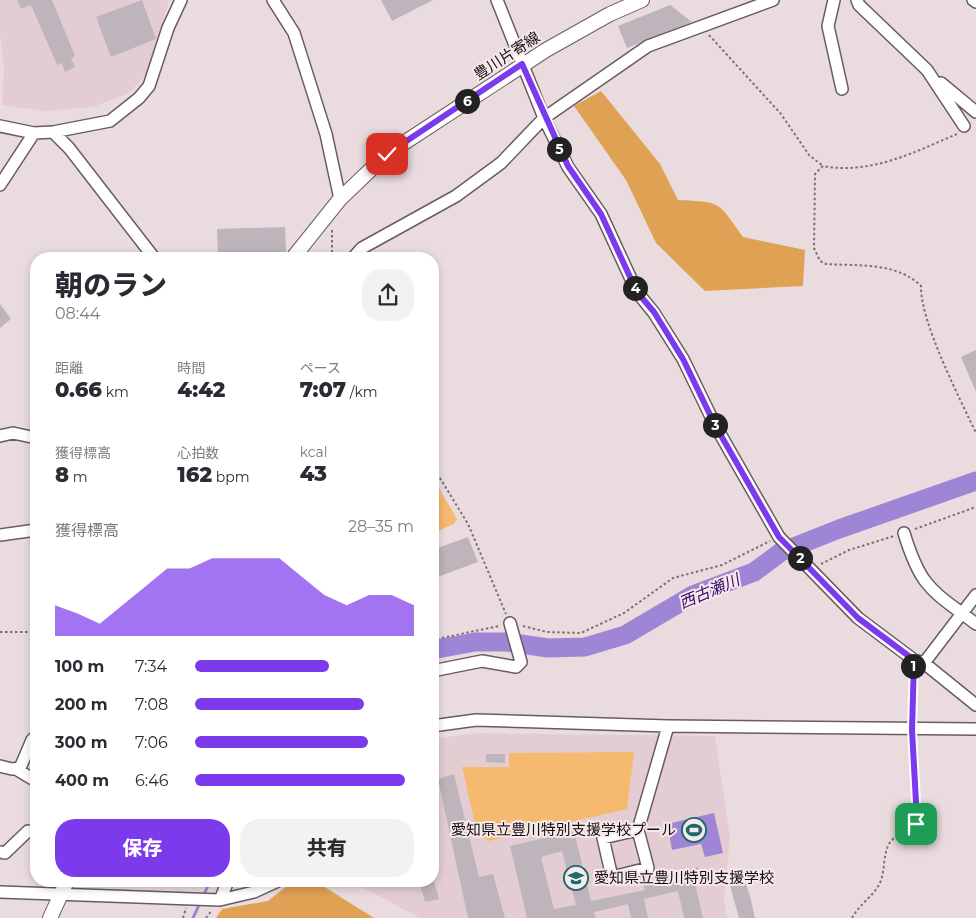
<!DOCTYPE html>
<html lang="ja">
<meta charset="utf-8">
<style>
body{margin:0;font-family:Montserrat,"Noto Sans JP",sans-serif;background:#f2f2f3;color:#2b2b33;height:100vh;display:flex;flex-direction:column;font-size:19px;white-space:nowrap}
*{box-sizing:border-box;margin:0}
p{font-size:16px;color:#7c7c81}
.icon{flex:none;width:28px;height:28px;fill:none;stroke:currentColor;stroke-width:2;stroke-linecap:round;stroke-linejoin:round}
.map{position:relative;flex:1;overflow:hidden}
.panel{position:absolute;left:30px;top:252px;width:409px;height:635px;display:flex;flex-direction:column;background:#fff;border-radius:20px;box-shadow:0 2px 8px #0003}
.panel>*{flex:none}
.pin{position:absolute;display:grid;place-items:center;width:42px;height:42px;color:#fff;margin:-21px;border-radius:10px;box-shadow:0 2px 8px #0006}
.km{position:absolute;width:25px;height:25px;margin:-12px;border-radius:50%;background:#222;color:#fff;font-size:14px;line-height:25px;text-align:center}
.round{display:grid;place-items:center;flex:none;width:52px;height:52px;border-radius:20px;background:#f2f2f3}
.overview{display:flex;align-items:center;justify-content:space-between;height:85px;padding:0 25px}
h1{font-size:28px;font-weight:800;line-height:38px}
.figures{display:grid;grid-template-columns:repeat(3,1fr);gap:8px;height:85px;padding:5px 25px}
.figures div{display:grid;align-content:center}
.figures b{font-size:21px;font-weight:800}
.figures small{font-size:14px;font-weight:400}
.figures p{font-size:14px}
.chart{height:140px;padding:10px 25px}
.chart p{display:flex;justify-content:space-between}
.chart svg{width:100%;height:90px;margin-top:5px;fill:#7c3aed;opacity:.7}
.primary-button{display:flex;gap:10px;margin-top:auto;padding:10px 25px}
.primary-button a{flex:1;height:58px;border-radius:20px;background:#7c3aed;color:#fff;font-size:20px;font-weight:800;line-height:58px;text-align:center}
.primary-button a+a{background:#f2f2f3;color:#2b2b33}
ul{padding:0 25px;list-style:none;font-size:16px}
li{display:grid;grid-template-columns:80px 60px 1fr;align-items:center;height:38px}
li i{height:12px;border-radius:6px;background:#7c3aed}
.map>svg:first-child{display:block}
</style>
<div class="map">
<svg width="976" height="918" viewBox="0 0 976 918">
<rect width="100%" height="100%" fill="#eadcde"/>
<!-- built -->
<path fill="#e4cdd2" d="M0,0H169L148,73L129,93L93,107L45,111L2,105L4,67L0,34Z
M476,733L715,736L730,837L724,899L727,918H420L351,881H432L433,739Z"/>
<!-- green -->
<path fill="#f6b970" d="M432,476L457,519L454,524L433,533Z
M634,752L627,809L489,841L477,833L462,767H509V753Z"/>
<!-- forest -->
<path fill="#dfa154" d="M601,91L660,164L678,200C723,202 718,202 743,237L805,250L803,286L705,291L656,243L626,180L574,106Z
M293,881H315L374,918H216L222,909L268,901Z"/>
<!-- water -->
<path fill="#9e85d5" d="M714,813L723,853L705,857L701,844L672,850L667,824Z"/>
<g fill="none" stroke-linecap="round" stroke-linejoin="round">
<!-- stream -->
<path stroke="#9e85d5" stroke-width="3" d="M203,897L210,881
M193,918L200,903"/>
<!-- river -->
<path stroke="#9e85d5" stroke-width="19" d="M432,650L475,642H507L548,648L585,647L625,635L693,595L754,572L781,552L839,529L976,481"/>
</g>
<!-- building -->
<path fill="#beb4bc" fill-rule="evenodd" d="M17,0H52L75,56L71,59L75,67L65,72L62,63L57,65L31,5L21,9Z
M142,0L156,39L111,57L96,17Z
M381,0H433L392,21Z
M670,5L692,22L627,48L618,26Z
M285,227L286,252L273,253V259H218L217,229Z
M0,304L11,319L0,328Z
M976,350V392L961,357Z
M468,537L478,562L432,579V550Z
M486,754H505V763L486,762Z
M454,774L479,877L493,874L505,918H468L438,779Z
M574,831L591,901L645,890L643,883L677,876V872L698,867L702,883L695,884L703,918H684L678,891L644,899L648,918H631L628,904L594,912L596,918H527L510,846ZM562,851L576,905L554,909L541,857Z
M744,877L751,900L755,918H739L729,882Z
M419,881H434L439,899L425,902Z"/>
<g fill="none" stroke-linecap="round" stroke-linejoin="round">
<defs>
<path id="minor" d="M273,0L294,33L326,134L340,199
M497,0L544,118L568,167L601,214L637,292L654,313L683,359L715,425L779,537L858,618L914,660L924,663L976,705
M834,0L828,26L842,89
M857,0L859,5L927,70L964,126
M973,0L976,2
M941,83L976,112
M0,126L34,133L53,132L110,121L139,98L149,86L168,28L181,0
M53,132L69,148L155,259
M0,185L34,133
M352,259L362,248L456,196L501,163L544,118L648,46L773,0
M0,436L13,433L36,438
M904,533C921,589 932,590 976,624
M0,535L36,530
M924,663L976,595
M432,671L482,661L516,667L521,662L510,623
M432,726L476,720L668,726L976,729
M0,766L12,769L20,768L32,740L36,736
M16,769L36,781
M638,830L603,838L612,877L648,868L638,830L668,726
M0,852L5,853L28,831L36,833
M0,892L220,900L254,892L278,881
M220,900L228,881"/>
<path id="major" d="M292,259L340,199L387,154L546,50L610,14L642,0
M50,918L67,881"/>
</defs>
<!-- minor casing -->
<use href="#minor" stroke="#685c5e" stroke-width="14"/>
<!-- major casing -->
<use href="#major" stroke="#685c5e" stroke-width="16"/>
<!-- path -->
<path stroke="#7a7173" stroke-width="2" stroke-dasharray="2.5 2.5" stroke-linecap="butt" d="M709,35L781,114L809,155L823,166
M957,134C915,152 870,175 823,166L815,174L814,248L820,261L826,264C858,266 897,262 921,286C920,321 960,399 976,433
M332,230V259
M432,465L468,524L506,614
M915,529L976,507
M821,564L849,550L894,536
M523,626L547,632L581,633L624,613L673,578L722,565L770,541
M0,632H36
M432,640L499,626
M912,719L913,671
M194,887L196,881
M183,918L186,908
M206,918L212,910
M852,918C859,905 872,897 879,885C886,872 882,852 891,841C899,832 913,831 917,820L912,739"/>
<!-- minor -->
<use href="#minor" stroke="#fff" stroke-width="11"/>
<!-- major -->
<use href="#major" stroke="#fff" stroke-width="14"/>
</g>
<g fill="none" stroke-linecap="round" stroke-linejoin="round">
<defs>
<path id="route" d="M387,154L522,64L568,166L601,214L637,292L654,312L683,359L715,425L779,537L858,618L914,660L912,730L917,820L916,824"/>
</defs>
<!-- route casing -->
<use href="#route" stroke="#fff" stroke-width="10"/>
<!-- route -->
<use href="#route" stroke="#7c3aed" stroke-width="6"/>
</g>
<!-- icons -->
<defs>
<symbol id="stadium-ring" viewBox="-11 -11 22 22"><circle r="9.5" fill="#f7e9eb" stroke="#1b696b" stroke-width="1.5"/><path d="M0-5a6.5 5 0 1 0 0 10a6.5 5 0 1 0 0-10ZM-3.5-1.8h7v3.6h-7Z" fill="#1b696b"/></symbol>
<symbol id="school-ring" viewBox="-11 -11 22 22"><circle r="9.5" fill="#f7e9eb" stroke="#1b696b" stroke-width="1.5"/><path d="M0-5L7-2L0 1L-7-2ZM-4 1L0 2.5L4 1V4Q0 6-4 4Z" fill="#1b696b"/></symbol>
</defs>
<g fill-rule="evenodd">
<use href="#stadium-ring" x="680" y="816" width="28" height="28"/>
<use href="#school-ring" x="562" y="864" width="28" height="28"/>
</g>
<g text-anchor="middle" stroke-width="4" stroke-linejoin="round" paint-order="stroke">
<!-- street labels -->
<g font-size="15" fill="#130e0f" stroke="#f7e9eb">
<text transform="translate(507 56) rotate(-33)" y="5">豊川片寄線</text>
</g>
<!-- poi labels -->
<g font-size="15" fill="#130e0f" stroke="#f7e9eb" text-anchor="end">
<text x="676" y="835">愛知県立豊川特別支援学校プール</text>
<text x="594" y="883" text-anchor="start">愛知県立豊川特別支援学校</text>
</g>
<!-- water labels -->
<g font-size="16" font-style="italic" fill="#38086b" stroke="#f7e9eb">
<text transform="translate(709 591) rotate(-23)" y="6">西古瀬川</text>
</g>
</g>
</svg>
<div class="pin" style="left:916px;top:824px;background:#1e9e55"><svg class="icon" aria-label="arrive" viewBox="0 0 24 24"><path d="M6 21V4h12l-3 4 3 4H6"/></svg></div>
<div class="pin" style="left:387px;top:154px;background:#d93025"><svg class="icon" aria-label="check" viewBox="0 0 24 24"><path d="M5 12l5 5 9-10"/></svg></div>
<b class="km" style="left:913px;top:666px">1</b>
<b class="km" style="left:800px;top:558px">2</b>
<b class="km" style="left:715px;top:425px">3</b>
<b class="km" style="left:635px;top:288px">4</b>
<b class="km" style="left:559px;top:149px">5</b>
<b class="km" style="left:467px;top:101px">6</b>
<section class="panel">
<div class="overview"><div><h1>朝のラン</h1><p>08:44</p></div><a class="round"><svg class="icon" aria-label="share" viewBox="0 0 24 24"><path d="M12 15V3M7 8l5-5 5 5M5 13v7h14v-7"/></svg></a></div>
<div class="figures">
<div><p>距離</p><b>0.66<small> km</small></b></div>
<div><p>時間</p><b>4:42</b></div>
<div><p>ペース</p><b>7:07<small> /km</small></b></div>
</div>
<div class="figures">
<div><p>獲得標高</p><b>8<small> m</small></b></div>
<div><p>心拍数</p><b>162<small> bpm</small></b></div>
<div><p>kcal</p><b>43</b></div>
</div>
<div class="chart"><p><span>獲得標高</span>28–35 m</p>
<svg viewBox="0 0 160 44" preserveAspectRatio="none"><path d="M0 44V29L10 33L20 38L30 29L40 20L50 11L60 11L70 6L80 6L90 6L100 6L110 15L120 24L130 29L140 24L150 24L160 29V44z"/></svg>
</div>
<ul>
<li><b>100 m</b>7:34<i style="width:61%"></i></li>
<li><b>200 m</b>7:08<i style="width:77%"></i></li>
<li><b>300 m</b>7:06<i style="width:79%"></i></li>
<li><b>400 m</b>6:46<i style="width:96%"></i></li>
</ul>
<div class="primary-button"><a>保存</a><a>共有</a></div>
</section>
</div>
